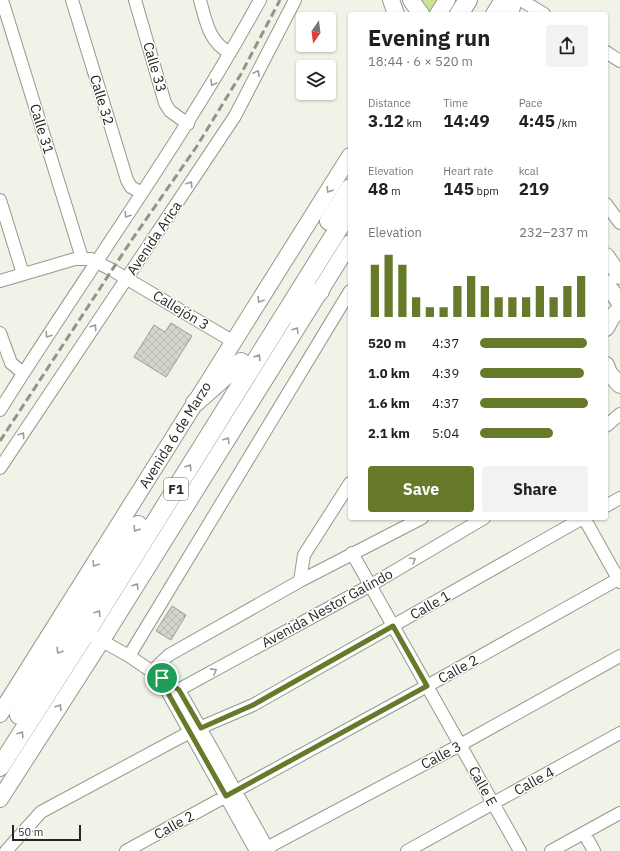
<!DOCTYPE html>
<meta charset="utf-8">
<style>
body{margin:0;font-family:"IBM Plex Sans",sans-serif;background:#f2f2f2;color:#202124;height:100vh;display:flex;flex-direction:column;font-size:15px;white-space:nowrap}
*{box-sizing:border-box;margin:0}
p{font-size:13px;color:#757577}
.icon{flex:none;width:22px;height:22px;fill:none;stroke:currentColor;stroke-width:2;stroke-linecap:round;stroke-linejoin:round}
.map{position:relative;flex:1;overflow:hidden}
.panel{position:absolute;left:348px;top:12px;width:260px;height:508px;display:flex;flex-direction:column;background:#fff;border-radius:4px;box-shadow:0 1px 3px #0004}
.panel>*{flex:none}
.needle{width:26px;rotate:194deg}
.fabs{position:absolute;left:296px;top:12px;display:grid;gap:8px}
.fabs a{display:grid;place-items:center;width:40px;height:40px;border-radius:4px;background:#fff;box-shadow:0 1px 3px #0004;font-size:20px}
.scale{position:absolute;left:12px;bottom:10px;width:69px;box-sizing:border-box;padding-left:4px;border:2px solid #252722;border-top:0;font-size:11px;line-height:14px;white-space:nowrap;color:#252722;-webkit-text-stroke:3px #fff;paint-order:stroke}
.pin{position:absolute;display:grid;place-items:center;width:34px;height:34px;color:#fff;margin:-17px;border:2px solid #fff;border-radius:50%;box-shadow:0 1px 4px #0007}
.round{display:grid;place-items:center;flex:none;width:42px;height:42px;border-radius:4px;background:#f2f2f2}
.head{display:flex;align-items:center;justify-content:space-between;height:68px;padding:0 20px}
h1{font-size:22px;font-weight:800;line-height:30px}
.metrics{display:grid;grid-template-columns:repeat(3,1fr);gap:6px;height:68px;padding:4px 20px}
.metrics div{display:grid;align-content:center}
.metrics b{font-size:17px;font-weight:800}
.metrics small{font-size:11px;font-weight:400}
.metrics p{font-size:11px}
.chart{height:112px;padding:8px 20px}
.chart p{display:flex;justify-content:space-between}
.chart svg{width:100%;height:72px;margin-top:4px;stroke:#677a2a;stroke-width:6}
.cta{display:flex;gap:8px;margin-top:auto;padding:8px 20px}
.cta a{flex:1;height:46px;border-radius:4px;background:#677a2a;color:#fff;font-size:16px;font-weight:800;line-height:46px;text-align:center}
.cta a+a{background:#f2f2f2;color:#202124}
ul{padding:0 20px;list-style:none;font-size:13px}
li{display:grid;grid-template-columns:64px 48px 1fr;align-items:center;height:30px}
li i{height:10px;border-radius:5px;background:#677a2a}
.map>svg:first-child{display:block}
</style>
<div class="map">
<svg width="620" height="851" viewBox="0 0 620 851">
<defs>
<pattern id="building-cross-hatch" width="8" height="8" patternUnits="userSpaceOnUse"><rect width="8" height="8" fill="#d3d7cb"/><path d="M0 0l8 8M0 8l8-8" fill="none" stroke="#b5b9ae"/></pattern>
</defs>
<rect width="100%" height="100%" fill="#f0f4e8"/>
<!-- grass -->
<path fill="#cce294" d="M421,0H442L431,14Z"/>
<!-- building -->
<path fill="url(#building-cross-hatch)" stroke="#9a9e93" d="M171,323L192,336L166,377L134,357L154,325L165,332Z
M172,606L186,615L171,640L156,631Z"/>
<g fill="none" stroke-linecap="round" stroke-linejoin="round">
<defs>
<path id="minor" d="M2,0L82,258
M72,0L127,180L131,187L142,193
M135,0L165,103L170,111L188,124
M200,0C206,22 209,42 230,53
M521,0L544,14
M606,52L620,61
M0,200L23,274
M606,204L620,223
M0,281L75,259H91L112,270L234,342
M0,333L11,363L23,373
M0,410C86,273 182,142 260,0
M606,426L620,414
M0,468L235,116L295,0
M606,506L620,498
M584,518L620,582
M352,553L520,851
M300,581L304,555L350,483
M95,637L129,656L179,690L269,851
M129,656L350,291
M152,671L169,655L300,581L422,518
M166,689L256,851
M169,695L371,585L484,518
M584,833L594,851
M6,851L41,812L190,732L253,705L583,518
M126,851L427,686L620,578
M261,851L460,745L620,656
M407,851L620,733
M551,851L620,813"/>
<path id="major" d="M391,0L396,14
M411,0L421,14
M438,14L447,0
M494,14L503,0
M510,14L514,0
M606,256L620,276
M606,283L620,303
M606,328L612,317L620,309
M606,365L609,373L620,385
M0,714L350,156
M0,799L102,640L350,243"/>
<path id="highway" d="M459,14L468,0
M329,221L350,188
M289,314L320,291
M195,403L241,362
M19,715L138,525
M0,767L86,633L350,210"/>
</defs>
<!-- minor casing -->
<use href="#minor" stroke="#95988d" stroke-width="14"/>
<!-- major casing -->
<use href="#major" stroke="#95988d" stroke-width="18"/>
<!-- highway casing -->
<use href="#highway" stroke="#95988d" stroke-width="20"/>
<!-- minor -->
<use href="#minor" stroke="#fff" stroke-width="12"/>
<!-- major -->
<use href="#major" stroke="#fff" stroke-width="16"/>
<!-- highway -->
<use href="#highway" stroke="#fff" stroke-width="18"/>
<!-- rail -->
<path stroke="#91948b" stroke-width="3" stroke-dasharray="8 4" stroke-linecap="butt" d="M0,441L131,241L197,146L241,74L280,0"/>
</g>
<!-- one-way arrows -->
<defs><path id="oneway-chevron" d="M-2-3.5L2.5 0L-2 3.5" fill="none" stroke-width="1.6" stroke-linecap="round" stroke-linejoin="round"/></defs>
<g stroke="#9d9e9c">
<use href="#oneway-chevron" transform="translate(257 73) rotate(-63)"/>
<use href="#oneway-chevron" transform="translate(213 83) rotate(121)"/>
<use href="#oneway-chevron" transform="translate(190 184) rotate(-56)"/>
<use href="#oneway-chevron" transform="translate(329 190) rotate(122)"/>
<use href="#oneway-chevron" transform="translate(127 215) rotate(124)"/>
<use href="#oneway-chevron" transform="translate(260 300) rotate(122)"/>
<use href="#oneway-chevron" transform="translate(94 327) rotate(-56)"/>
<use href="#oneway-chevron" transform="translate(296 330) rotate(-58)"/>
<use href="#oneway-chevron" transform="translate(48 335) rotate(123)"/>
<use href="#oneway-chevron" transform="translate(258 357) rotate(-58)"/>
<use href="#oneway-chevron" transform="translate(22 435) rotate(-56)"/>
<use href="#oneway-chevron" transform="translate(227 440) rotate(-58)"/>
<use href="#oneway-chevron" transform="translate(189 467) rotate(-58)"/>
<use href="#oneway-chevron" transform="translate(136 529) rotate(122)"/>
<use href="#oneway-chevron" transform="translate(413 560) rotate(-31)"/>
<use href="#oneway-chevron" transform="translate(95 564) rotate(122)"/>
<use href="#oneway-chevron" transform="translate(136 586) rotate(-58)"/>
<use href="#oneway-chevron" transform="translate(98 613) rotate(-58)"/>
<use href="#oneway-chevron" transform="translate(59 651) rotate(123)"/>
<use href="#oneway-chevron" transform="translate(214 671) rotate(-29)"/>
<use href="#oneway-chevron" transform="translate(59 707) rotate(-58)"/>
<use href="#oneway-chevron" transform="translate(21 734) rotate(-57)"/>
</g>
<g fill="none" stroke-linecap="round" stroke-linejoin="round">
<defs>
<path id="route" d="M393,626L427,686L226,796L169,695L162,678L179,690L201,728L253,705Z"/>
</defs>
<!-- route casing -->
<use href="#route" stroke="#fff" stroke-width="8"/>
<!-- route -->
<use href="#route" stroke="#677a2a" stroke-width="5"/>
</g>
<g text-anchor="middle" stroke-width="3" stroke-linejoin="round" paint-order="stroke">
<!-- shield labels -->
<rect fill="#fff" stroke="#666864" stroke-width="1" x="164" y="478" width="24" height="22" rx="3"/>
<g font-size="13" font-weight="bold" fill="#252722">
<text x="176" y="494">F1</text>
</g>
<!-- street labels -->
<g font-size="14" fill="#252722" stroke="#fff">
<text transform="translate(155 67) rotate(74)" y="5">Calle 33</text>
<text transform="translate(102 100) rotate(73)" y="5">Calle 32</text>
<text transform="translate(42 129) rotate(73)" y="5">Calle 31</text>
<text transform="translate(154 238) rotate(-56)" y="5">Avenida Arica</text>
<text transform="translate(181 310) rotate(31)" y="5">Callejón 3</text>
<text transform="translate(175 435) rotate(-58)" y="5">Avenida 6 de Marzo</text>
<text transform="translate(430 605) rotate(-30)" y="5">Calle 1</text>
<text transform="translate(327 608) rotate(-29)" y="5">Avenida Nestor Galindo</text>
<text transform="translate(458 669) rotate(-29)" y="5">Calle 2</text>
<text transform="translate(441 755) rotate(-28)" y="5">Calle 3</text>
<text transform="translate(534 781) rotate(-29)" y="5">Calle 4</text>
<text transform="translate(483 786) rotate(61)" y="5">Calle E</text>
<text transform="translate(174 825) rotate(-29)" y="5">Calle 2</text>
</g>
</g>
</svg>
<div class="fabs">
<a><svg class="needle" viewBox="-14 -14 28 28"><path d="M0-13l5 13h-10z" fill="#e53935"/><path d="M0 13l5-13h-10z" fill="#757577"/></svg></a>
<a><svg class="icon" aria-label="layers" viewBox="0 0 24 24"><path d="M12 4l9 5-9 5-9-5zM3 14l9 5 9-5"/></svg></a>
</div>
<div class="scale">50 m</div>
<div class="pin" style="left:162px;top:678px;background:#1e9e55"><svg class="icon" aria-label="arrive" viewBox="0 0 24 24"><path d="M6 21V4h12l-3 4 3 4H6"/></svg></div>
<section class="panel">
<div class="head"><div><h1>Evening run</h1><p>18:44 · 6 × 520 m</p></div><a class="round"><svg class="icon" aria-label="share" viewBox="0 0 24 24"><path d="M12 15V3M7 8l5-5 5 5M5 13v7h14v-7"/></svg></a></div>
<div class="metrics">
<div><p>Distance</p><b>3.12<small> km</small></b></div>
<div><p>Time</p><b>14:49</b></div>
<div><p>Pace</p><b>4:45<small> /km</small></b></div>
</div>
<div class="metrics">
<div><p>Elevation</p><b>48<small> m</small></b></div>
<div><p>Heart rate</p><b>145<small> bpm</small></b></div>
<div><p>kcal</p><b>219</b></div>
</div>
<div class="chart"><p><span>Elevation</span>232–237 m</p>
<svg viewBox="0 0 160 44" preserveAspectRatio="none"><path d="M5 44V12M15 44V6M25 44V12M35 44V32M45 44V38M55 44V38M65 44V25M75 44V19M85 44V25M95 44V32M105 44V32M115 44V32M125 44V25M135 44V32M145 44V25M155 44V19"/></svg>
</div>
<ul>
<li><b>520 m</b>4:37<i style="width:99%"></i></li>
<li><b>1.0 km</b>4:39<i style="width:96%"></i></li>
<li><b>1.6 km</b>4:37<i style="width:100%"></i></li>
<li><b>2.1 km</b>5:04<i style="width:68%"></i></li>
</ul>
<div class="cta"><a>Save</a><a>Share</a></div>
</section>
</div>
